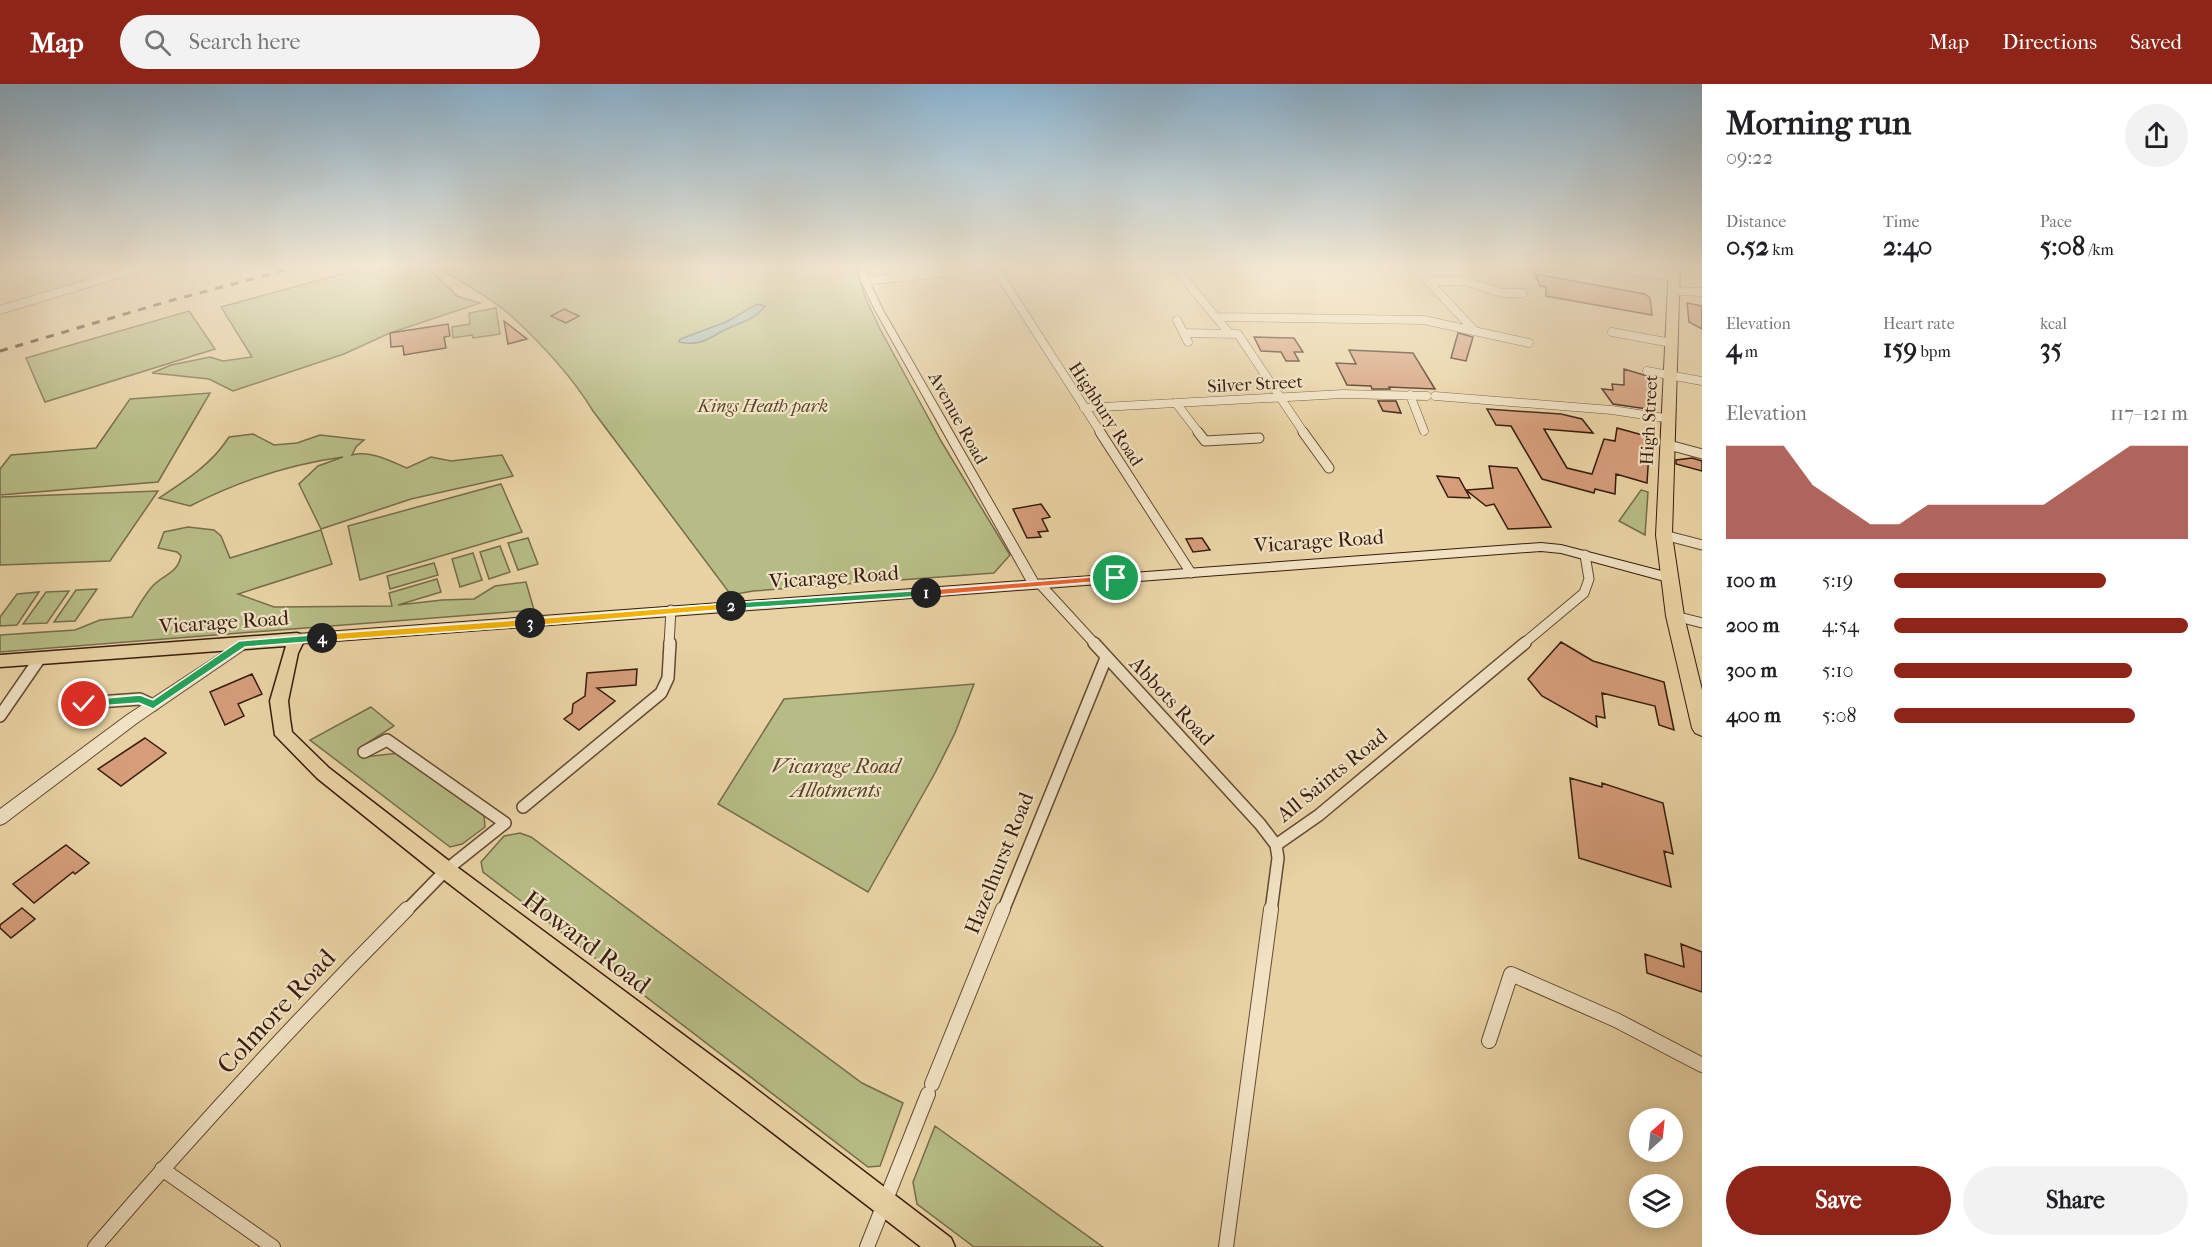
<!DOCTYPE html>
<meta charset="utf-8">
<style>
body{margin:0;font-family:"IM FELL French Canon",serif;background:#f2f2f2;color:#202124;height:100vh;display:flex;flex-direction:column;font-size:22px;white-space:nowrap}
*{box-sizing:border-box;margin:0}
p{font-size:20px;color:#757577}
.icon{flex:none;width:33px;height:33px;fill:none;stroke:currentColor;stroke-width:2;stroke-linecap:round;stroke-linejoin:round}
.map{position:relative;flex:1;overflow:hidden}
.drawer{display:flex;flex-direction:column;background:#fff;width:510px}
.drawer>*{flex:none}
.needle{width:39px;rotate:27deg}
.fabs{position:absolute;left:1629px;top:1024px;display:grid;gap:12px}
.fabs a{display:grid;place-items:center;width:54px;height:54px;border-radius:50%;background:#fff;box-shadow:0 3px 15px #0003;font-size:30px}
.pin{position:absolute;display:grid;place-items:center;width:51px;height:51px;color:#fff;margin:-26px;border:3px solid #fff;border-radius:50%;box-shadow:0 2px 6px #0007}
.km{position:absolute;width:30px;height:30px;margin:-15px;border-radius:50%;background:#222;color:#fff;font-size:16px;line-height:30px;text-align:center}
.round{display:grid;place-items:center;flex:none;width:63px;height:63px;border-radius:32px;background:#f2f2f2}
.overview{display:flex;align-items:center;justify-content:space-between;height:102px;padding:0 24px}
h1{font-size:33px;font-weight:800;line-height:45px}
.stats{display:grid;grid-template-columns:repeat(3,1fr);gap:9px;height:102px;padding:6px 24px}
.stats div{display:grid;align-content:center}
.stats b{font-size:26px;font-weight:800}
.stats small{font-size:16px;font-weight:400}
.stats p{font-size:16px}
.chart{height:168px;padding:12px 24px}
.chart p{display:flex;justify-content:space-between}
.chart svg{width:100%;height:108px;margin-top:6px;fill:#8f2418;opacity:.7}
.button{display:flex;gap:12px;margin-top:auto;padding:12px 24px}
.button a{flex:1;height:69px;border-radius:36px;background:#8f2418;color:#fff;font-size:24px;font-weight:800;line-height:69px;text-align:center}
.button a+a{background:#f2f2f2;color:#202124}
ul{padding:0 24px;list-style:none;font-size:20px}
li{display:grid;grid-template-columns:96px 72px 1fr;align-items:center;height:45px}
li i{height:15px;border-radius:8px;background:#8f2418}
header{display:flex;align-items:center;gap:36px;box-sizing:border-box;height:84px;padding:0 30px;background:#8f2418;color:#fff}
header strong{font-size:28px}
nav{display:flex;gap:33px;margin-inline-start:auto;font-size:21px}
.search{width:420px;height:54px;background:#f2f2f2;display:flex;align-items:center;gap:15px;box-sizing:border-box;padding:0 21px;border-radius:33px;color:#757577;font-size:22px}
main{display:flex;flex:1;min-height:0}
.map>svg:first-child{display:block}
</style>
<header>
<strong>Map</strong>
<div class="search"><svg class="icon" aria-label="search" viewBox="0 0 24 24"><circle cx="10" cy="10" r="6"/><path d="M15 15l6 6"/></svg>Search here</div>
<nav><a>Map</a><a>Directions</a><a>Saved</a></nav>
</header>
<main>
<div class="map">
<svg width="1702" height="1163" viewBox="0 0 1702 1163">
<rect width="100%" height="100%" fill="#e8d2a3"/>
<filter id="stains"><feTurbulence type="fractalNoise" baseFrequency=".00333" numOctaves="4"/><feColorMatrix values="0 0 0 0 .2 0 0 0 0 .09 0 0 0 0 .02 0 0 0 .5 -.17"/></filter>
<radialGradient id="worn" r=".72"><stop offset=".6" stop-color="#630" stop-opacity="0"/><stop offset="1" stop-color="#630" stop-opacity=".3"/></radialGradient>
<!-- green -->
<path fill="#b6bc85" stroke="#776c4a" stroke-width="1.5" d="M374,181H426L457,212L480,219L390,249L344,270L233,307L209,295L152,289L171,281L210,273L223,277L252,273L221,223Z
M434,181H855L866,215L880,245L941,357L1010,471L994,489L753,507L731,511L593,327C571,291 539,257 508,229C487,211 458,197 434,181Z
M496,224L500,250L473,254L472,251L453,254L452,243L470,240L469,229Z
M189,227L215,265L45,318L26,274Z
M210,309L158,398L0,411V385L11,371L96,364L130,315Z
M253,350L274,361L297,359L320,351L364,356L356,363L352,371C370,366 390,377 407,384L431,373L451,377L502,371L513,392L411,415L321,445L299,400L318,382L343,373C291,380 237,398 190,422L159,414C185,397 212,380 229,353Z
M501,400L522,448L360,496L348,442Z
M1641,406L1648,408L1645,451L1619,437Z
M158,407L110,477L0,481V413Z
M188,443L214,446L221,452L230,474L321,446L332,480L238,510L274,523L392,522L389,509L437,495L441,508L398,521L442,516L474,515L495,502L526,498L534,526L0,568V551L75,546L100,536L132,533C138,523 144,512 151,504C161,491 177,491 181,472L177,468L158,464L164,448Z
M528,454L538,480L518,486L508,459Z
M500,462L510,488L489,495L480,468Z
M473,469L482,496L460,503L452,475Z
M434,479L438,491L390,505L387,492Z
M97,505L75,537L54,538L76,506Z
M69,507L47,539L23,540L46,508Z
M39,508L17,541L0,542V533L17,510Z
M974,600L955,649L935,689L868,808L718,720L784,615Z
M371,623L394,642L358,665L364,673L399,669L484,731L485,743L462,760L450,763L310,656Z
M520,749L531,753L862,999L903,1019L880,1082L868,1083L483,788L481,778L504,752Z
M935,1042L1103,1163H974L917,1120L913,1098Z"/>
<!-- water -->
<path fill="#9cb5b2" stroke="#747871" stroke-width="1.5" d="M757,220L765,222C755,236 743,237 729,244C710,252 704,263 679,258L680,255L726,238Z"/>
<!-- building -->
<path fill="#d59d7a" stroke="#381c0f" stroke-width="1.5" d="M1535,190L1645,210L1650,214L1652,231L1546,212V203L1540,202Z
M1687,219L1702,222V245L1689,238Z
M564,225L579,232L566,239L551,232Z
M504,237L527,255L508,260Z
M448,240L450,252L444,253L446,264L404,271L403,262L391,263L390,249Z
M1458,249L1473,253L1466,277L1451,274Z
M1254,253L1294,254L1303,268H1294L1299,277H1286L1281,268L1261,267Z
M1349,266L1413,269L1435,305L1389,303L1390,305H1372L1371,302L1347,301L1336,279L1356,280Z
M1624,285L1654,294V326L1613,320L1602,305L1613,306L1612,300L1624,301Z
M1378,317H1396L1401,329L1383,327Z
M1487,325L1561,330L1582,335L1593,349L1544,345L1567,384L1592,390L1604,355L1615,357L1617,344L1650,353L1647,399L1616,390L1615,410L1595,405L1594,409L1542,395L1511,342L1496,341Z
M1692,374L1702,377V387L1676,380V376Z
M1489,382L1517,384L1551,443L1508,445L1494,420L1486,422L1466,406L1493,404Z
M1437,392L1459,394L1470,414L1448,413Z
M1041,420L1050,433L1042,435L1048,447L1038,448L1041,453L1027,454L1013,425Z
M1202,454L1210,466L1193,468L1186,455Z
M1561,558L1593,577L1664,598L1674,646L1659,641L1655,622L1602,609L1605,634L1596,632L1597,643L1542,612L1528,595Z
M637,585L636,601L597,604L615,617L579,646L564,635L572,629L573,620L585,612L587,589Z
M252,590L262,610L238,620L244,632L225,641L210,608Z
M145,654L166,669L121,702L98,685Z
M1570,694L1602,703V699L1663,719L1673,770L1664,767L1671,803L1579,774Z
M66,761L89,779L75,790L73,788L34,819L13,800Z
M22,824L35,835L11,854L0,844V841Z
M1681,860L1702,868V908L1647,889L1645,870L1684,883Z"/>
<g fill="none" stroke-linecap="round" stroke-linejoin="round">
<defs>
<path id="minor-far3" d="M1173,181L1229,249
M1413,181L1474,246
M1596,181L1675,193
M997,187L1101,349
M865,197L1022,181
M1427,197H1465L1502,209H1523
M1674,207L1702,208
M0,226L149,181
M1217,233L1424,236L1529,259
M1177,236L1188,258
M1612,248L1671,259
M1184,249L1238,250L1304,349
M1647,287L1702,297
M1410,311L1424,347
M1435,312L1612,326L1671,335
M1176,319L1199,349
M1084,324L1343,310L1427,312"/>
<path id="minor-far2" d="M1100,348L1191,489
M1198,348L1205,357L1259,354
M1303,348L1329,384
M1669,361L1702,370
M1664,451L1702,461
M1040,500L1095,560
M1675,532L1702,539
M669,560L671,526
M1523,560L1584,509L1589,495L1585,471"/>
<path id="minor-far1" d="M1094,559L1260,740L1276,761L1278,774L1271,827
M84,619L140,615L153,621
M0,632L40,574
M364,668L387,656L505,739L446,786L406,827
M523,723L661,609L668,594L670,559
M1276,761L1319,731L1525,559
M1003,827L1106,574"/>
<path id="minor" d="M1489,957L1511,890L1616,936L1702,981
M932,1000L1003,825
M162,1085L273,1163
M95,1163C195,1047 299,934 407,825
M867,1163L928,1010
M1226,1163L1271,825"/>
<path id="tertiary" d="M857,181H865L869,197L883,226L1040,500L1038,503H1030L1028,500L875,226L861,197Z
M243,555L250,560L248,563L137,639L5,739L0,741V725L127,631Z"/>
<path id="secondary" d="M1541,459L1561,461L1673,490L1675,493L1668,498L1561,469L1541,467L297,560L290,555L297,550Z"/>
<path id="primary" d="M297,549L303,551L305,555L298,569L288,617L290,635L292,648L329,684L453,780L739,992L951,1154L955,1163H921L439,792L317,694L275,651L270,617L286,562L0,583V571Z"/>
<path id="trunk" d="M1669,181H1680L1672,451L1684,532L1702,606V652L1695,649L1692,644L1666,532L1656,451Z"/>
</defs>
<!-- minor-far3 casing -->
<use href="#minor-far3" stroke="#644a34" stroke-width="9"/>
<!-- minor-far2 casing -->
<use href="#minor-far2" stroke="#644a34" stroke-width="11"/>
<!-- minor-far1 casing -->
<use href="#minor-far1" stroke="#644a34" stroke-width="14"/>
<!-- minor casing -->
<use href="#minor" stroke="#644a34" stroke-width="16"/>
<!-- tertiary casing -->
<use href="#tertiary" stroke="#644a34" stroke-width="2"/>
<!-- secondary casing -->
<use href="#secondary" stroke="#381c0f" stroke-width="2"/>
<!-- primary casing -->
<use href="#primary" stroke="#381c0f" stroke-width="3"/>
<!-- trunk casing -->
<use href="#trunk" stroke="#381c0f" stroke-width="2"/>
<!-- minor-far3 -->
<use href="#minor-far3" stroke="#f0e2c3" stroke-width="8"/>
<!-- minor-far2 -->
<use href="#minor-far2" stroke="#f0e2c3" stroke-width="9"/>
<!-- minor-far1 -->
<use href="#minor-far1" stroke="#f0e2c3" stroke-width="11"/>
<!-- minor -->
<use href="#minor" stroke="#f0e2c3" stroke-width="14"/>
<!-- tertiary -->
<use href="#tertiary" fill="#f0e2c3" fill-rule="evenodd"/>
<!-- secondary -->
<use href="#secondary" fill="#f0e2c3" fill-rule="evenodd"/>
<!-- primary -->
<use href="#primary" fill="#e8d2a3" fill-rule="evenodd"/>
<!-- trunk -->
<use href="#trunk" fill="#e8d2a3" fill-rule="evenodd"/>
<!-- rail -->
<path stroke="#381c0f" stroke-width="3" stroke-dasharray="8 8" stroke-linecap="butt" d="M0,267L169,217L305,181"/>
</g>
<!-- sky -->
<linearGradient id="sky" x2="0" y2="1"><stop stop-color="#89b4d2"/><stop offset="0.53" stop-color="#f5ebd6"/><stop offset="1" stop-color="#f5ebd6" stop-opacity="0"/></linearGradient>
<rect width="1702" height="344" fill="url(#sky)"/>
<!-- split-1 -->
<path fill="#f0652b" stroke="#fff" stroke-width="1.5" d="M1116,491L1120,494L1119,496L926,512L922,509L926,506Z"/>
<!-- split-2 -->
<path fill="#22a559" stroke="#fff" stroke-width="1.5" d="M926,506L931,509L926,512L731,525L726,522L731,519Z"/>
<!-- split-3 -->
<path fill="#f5b400" stroke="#fff" stroke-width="1.5" d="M731,519L736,522L731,525L530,542L525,539L530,535Z"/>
<!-- split-4 -->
<path fill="#f5b400" stroke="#fff" stroke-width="1.5" d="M530,535L534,539L530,542L322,557L318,554L322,550Z"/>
<!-- split-5 -->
<path fill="#22a559" stroke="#fff" stroke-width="1.5" d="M322,550L327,554L322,557L245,563L153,625L139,619L84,623L79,620L84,616L140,611L153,616L239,557Z"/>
<g text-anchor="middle" stroke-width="4.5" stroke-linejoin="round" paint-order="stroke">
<!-- far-street labels -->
<g font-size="18" fill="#381c0f" stroke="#f0e2c3">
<text transform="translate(1255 300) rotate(-3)" y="6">Silver Street</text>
<text transform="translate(1106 330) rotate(57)" y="6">Highbury Road</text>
<text transform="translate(958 334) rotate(61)" y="6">Avenue Road</text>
<text transform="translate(1649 336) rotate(-87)" y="6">High Street</text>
</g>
<!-- far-park labels -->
<g font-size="18" font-style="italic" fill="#58442c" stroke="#f0e2c3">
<text x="763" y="328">Kings Heath park</text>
</g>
<!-- street labels -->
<g font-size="21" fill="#381c0f" stroke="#f0e2c3">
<text transform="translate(1319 457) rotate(-4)" y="7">Vicarage Road</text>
<text transform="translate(834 493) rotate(-4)" y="7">Vicarage Road</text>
<text transform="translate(224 538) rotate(-4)" y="7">Vicarage Road</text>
<text transform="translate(1172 617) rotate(47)" y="7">Abbots Road</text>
<text transform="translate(1332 691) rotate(-39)" y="7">All Saints Road</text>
<text transform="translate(999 779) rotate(-68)" y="7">Hazelhurst Road</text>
</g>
<!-- park labels -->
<g font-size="21" font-style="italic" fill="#58442c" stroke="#f0e2c3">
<text x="836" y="689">Vicarage Road<tspan x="836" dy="24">Allotments</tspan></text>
</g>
<!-- near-street labels -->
<g font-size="26" fill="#381c0f" stroke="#f0e2c3">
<text transform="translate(587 858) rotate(37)" y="9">Howard Road</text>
<text transform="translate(276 927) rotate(-47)" y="9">Colmore Road</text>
</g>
</g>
<rect width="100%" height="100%" filter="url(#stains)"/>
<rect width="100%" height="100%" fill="url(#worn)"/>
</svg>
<div class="fabs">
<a><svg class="needle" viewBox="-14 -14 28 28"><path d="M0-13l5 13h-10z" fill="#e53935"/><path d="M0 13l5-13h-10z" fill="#757577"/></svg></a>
<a><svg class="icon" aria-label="layers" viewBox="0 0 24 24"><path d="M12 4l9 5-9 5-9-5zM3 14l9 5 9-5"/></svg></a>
</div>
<div class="pin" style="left:1116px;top:494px;background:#1e9e55"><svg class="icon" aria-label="arrive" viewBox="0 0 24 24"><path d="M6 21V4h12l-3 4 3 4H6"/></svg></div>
<div class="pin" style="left:84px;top:620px;background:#d93025"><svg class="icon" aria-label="check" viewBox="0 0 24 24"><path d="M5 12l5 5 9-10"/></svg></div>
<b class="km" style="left:926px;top:509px">1</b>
<b class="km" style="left:731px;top:522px">2</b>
<b class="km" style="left:530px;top:539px">3</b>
<b class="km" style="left:322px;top:554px">4</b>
</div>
<section class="drawer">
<div class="overview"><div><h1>Morning run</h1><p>09:22</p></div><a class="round"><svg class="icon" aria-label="share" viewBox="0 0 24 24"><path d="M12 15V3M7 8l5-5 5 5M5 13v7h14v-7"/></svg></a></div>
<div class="stats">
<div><p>Distance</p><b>0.52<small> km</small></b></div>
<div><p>Time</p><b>2:40</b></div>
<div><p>Pace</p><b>5:08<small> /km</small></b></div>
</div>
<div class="stats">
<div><p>Elevation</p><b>4<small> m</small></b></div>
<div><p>Heart rate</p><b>159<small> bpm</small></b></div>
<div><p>kcal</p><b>35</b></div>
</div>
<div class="chart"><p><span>Elevation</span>117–121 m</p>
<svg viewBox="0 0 160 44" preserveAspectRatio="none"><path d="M0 44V6L10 6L20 6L30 22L40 30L50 38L60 38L70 30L80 30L90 30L100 30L110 30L120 22L130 14L140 6L150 6L160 6V44z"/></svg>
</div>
<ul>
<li><b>100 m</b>5:19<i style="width:72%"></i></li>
<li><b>200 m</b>4:54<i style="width:100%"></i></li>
<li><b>300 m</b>5:10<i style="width:81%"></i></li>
<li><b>400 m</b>5:08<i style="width:82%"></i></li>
</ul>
<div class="button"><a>Save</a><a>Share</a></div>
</section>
</main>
